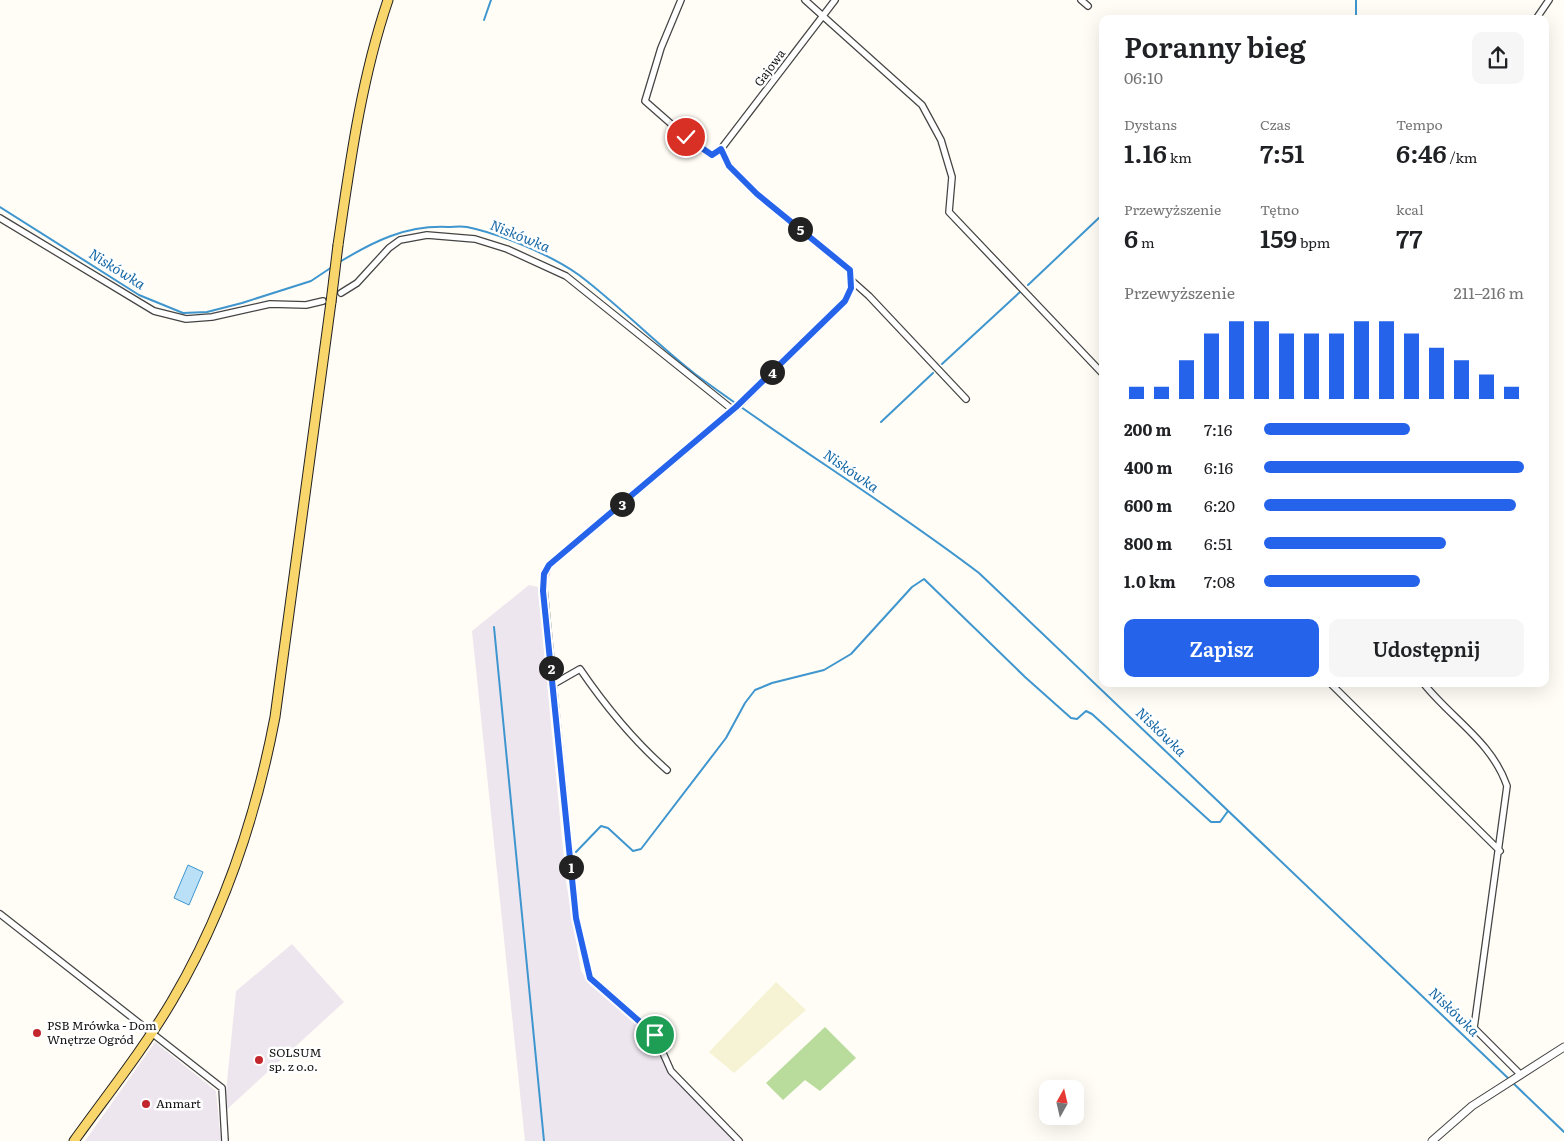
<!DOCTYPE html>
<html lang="pl">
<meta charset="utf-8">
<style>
body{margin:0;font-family:Literata,serif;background:#f6f6f6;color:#202124;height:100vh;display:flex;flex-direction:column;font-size:19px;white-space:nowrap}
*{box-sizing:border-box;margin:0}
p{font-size:16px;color:#757577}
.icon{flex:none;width:28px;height:28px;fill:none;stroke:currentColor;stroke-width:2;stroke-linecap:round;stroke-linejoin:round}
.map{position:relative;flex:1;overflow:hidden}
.sheet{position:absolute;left:1099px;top:15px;width:450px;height:672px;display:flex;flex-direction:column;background:#fff;border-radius:10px;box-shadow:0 5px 20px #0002}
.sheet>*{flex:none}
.needle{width:32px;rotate:8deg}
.fabs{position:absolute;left:1039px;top:1080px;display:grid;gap:10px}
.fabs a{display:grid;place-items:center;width:45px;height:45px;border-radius:10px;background:#fff;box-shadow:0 5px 20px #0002;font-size:25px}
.pin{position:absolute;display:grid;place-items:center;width:42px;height:42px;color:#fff;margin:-21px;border:2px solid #fff;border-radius:50%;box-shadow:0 1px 5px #0007}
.km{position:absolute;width:25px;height:25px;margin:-12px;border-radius:50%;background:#222;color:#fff;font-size:14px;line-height:25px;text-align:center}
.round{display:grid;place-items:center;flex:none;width:52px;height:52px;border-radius:10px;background:#f6f6f6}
.overview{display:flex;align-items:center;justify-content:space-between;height:85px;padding:0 25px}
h1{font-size:28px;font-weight:600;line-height:38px}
.metrics{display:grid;grid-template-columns:repeat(3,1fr);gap:8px;height:85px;padding:5px 25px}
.metrics div{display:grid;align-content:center}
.metrics b{font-size:25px;font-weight:600}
.metrics small{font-size:14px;font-weight:400}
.metrics p{font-size:14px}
.chart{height:140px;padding:10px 25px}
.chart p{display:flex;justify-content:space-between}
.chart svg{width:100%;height:90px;margin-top:5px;stroke:#2563eb;stroke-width:6}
.cta{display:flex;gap:10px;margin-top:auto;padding:10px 25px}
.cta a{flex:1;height:58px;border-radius:10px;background:#2563eb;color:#fff;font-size:20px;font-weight:600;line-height:58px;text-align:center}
.cta a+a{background:#f6f6f6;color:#202124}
ul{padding:0 25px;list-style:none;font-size:16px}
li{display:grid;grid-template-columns:80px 60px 1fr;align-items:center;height:38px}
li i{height:12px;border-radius:6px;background:#2563eb}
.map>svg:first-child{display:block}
</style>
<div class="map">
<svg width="1564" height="1141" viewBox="0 0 1564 1141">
<rect width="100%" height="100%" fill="#fffdf5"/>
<!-- industrial -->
<path fill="#eee6ef" d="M529,585L538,587L566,881L581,971L588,982L649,1034L675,1079L734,1141H525L472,631Z
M292,944L344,1002L224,1112L236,991Z
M155,1042L216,1091L221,1141H85Z"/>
<!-- farmland -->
<path fill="#f6f3d4" d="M776,982L806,1010L734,1073L709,1052Z"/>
<!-- forest -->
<path fill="#b9dc9c" d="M825,1027L856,1058L820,1091L805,1080L783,1100L766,1083Z"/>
<!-- water -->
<path fill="#b9e0f7" stroke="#3f96cf" d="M188,865L203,872L189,905L174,898Z"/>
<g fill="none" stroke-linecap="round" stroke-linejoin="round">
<!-- stream -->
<path stroke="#3f96cf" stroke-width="2" d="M1356,19V0
M484,20L491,0
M0,207L139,295L183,313L207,312L242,303L311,281L332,267
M338,263C374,241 406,225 448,227C454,227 461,226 467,227C501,234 551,255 579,275C620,306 655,343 695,374C788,443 887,503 979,573L1510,1080
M1028,285L1102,215
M942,364L1020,292
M881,422L933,373
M494,627L544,1141
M576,852L601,826L608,828L633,851L641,849L726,738L745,703L755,690L772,683L824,670L851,654L912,587L924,579L1025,677L1071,718L1077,719L1086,711L1092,714L1211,822H1220L1228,811
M1513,1083L1564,1132"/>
<defs>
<path id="minor" d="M681,0L661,48L645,101L686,137L712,155L721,149L835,0
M805,0L922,105L941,140L952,177L949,212L1102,373
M1081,0L1088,6
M1536,19L1549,0
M721,149L729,166L757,194L850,270L851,288L845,301L737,407L549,565L543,580L576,918L590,978L655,1035L671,1071L739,1141
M0,218L154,311L186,319L212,317L270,304L306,305L323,301
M851,280L869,296L966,399
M341,293L357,283L389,248L400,240L427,235L475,239L507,249L566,276L733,410
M1331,684L1500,851
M1424,684C1452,719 1492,742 1507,786L1474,1028L1520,1074
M552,685L580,669C606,707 633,740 667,770
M0,914L222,1088L225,1141"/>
<path id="tertiary" d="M1432,1141L1472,1106L1564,1047"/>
<path id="primary" d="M338,245C350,163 361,80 388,0
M74,1141C107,1095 143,1050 172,1001C224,913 256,817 275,717L331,302"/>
</defs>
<!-- minor casing -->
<use href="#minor" stroke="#444" stroke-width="8"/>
<!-- tertiary casing -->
<use href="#tertiary" stroke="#444" stroke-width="9"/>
<!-- primary casing -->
<use href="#primary" stroke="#222" stroke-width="11"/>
<!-- minor -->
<use href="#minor" stroke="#fff" stroke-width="5.5"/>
<!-- tertiary -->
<use href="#tertiary" stroke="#fff" stroke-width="7"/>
<!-- primary -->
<use href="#primary" stroke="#f9d66b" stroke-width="9"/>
<defs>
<path id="primary-bridge" d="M331,302L338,245"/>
</defs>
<!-- primary-bridge casing -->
<use href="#primary-bridge" stroke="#222" stroke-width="11" stroke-linecap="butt"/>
<!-- primary-bridge -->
<use href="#primary-bridge" stroke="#f9d66b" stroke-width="9"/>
</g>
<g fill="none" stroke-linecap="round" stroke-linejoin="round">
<defs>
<path id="route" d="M655,1035L590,978L576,918L543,591L544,574L549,565L736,407L845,301L851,288L850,270L757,194L729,166L721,149L712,155L686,137"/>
</defs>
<!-- route casing -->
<use href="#route" stroke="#fff" stroke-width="10"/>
<!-- route -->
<use href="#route" stroke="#2563eb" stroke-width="6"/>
</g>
<!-- markers -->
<g fill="#c4262e" stroke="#fff" stroke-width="2">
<circle cx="37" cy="1033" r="5"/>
<circle cx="259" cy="1060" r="5"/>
<circle cx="146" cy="1104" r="5"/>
</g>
<g text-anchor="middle" stroke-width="5" stroke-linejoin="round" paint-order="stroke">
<!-- street labels -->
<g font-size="12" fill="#111" stroke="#fff">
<text transform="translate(770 68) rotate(-53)" y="4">Gajowa</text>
</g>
<!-- poi labels -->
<g font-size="12" fill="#111" stroke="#fff" text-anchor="start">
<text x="47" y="1030">PSB Mrówka - Dom<tspan x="47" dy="14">Wnętrze Ogród</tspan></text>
<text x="269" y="1057">SOLSUM<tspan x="269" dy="14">sp. z o.o.</tspan></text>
<text x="156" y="1108">Anmart</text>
</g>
<!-- water labels -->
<g font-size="14" font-style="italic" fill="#1768a6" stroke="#fff">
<text transform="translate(520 236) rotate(22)" y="5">Niskówka</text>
<text transform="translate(117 269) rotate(32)" y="5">Niskówka</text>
<text transform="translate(851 471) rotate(35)" y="5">Niskówka</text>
<text transform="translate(1161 732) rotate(44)" y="5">Niskówka</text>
<text transform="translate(1454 1012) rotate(44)" y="5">Niskówka</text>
</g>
</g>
</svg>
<div class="fabs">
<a><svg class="needle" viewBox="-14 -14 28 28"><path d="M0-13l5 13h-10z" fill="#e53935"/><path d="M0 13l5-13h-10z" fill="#757577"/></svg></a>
</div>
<div class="pin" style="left:655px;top:1035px;background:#1e9e55"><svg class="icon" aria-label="arrive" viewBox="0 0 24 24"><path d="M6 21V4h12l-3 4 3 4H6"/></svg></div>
<div class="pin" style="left:686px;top:137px;background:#d93025"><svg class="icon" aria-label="check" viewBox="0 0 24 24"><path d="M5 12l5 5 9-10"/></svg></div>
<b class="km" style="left:571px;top:867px">1</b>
<b class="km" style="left:551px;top:668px">2</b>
<b class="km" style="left:622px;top:504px">3</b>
<b class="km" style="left:772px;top:372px">4</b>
<b class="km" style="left:800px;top:229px">5</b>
<section class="sheet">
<div class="overview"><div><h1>Poranny bieg</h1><p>06:10</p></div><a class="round"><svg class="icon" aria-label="share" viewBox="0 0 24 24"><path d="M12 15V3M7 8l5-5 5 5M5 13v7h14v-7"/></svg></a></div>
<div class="metrics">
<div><p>Dystans</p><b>1.16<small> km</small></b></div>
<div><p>Czas</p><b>7:51</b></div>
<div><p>Tempo</p><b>6:46<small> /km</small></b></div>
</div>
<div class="metrics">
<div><p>Przewyższenie</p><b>6<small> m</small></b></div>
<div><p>Tętno</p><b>159<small> bpm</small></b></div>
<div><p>kcal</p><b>77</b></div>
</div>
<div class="chart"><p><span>Przewyższenie</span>211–216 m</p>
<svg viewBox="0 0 160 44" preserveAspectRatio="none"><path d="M5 44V38M15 44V38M25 44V25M35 44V12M45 44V6M55 44V6M65 44V12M75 44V12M85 44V12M95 44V6M105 44V6M115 44V12M125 44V19M135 44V25M145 44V32M155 44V38"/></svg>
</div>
<ul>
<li><b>200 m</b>7:16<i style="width:56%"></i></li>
<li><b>400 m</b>6:16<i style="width:100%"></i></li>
<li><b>600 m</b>6:20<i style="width:97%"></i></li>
<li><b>800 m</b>6:51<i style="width:70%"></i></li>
<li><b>1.0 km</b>7:08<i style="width:60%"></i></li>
</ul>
<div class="cta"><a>Zapisz</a><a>Udostępnij</a></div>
</section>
</div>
